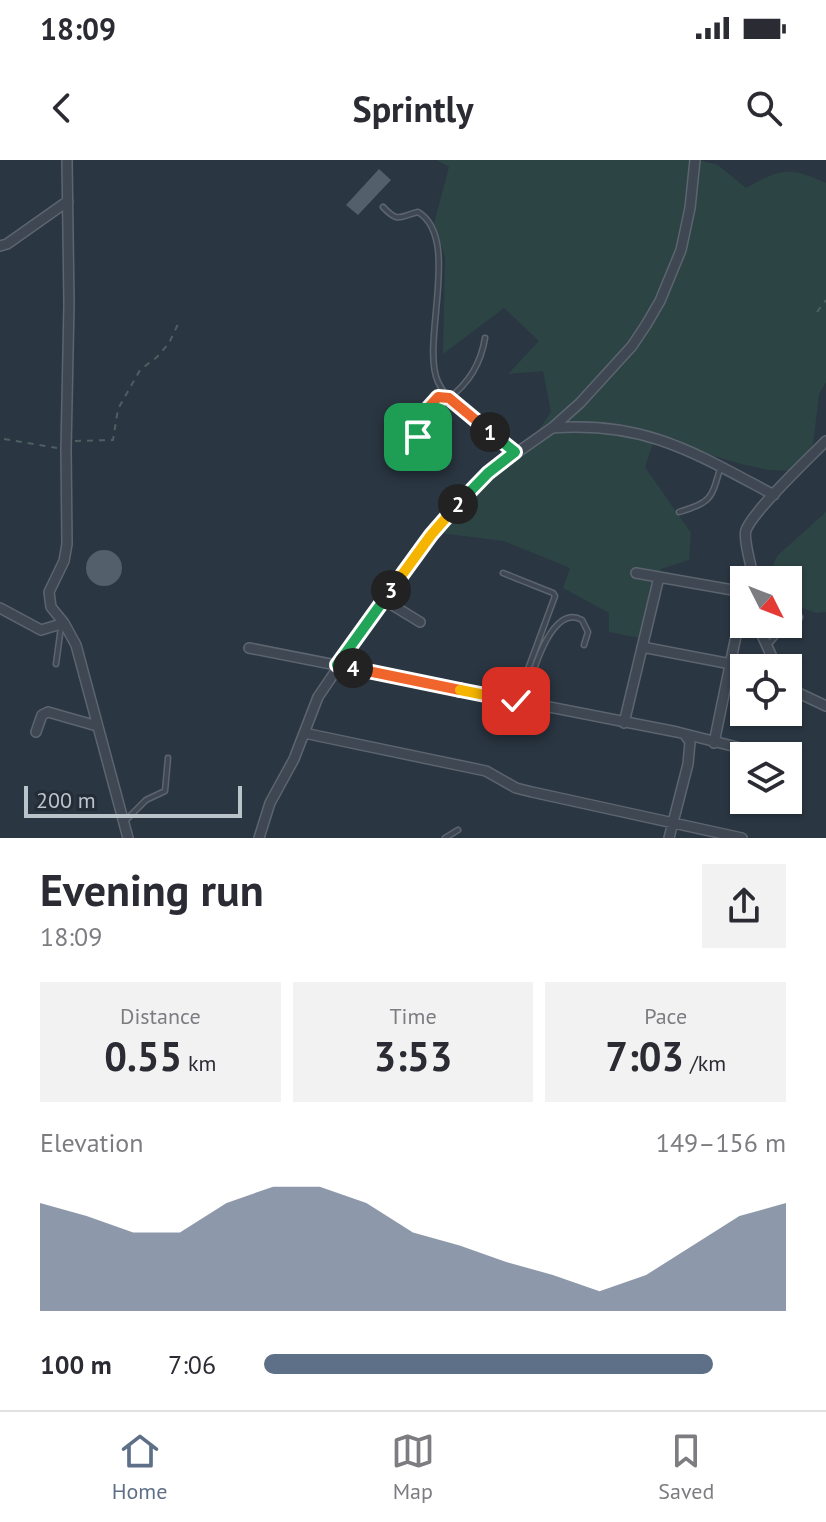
<!DOCTYPE html>
<meta charset="utf-8">
<style>
body{margin:0;font-family:"PT Sans",sans-serif;background:#f2f2f3;color:#2b2b33;height:100vh;display:flex;flex-direction:column;font-size:30px;white-space:nowrap}
*{box-sizing:border-box;margin:0}
p{font-size:26px;color:#7c7c81}
.icon{flex:none;width:44px;height:44px;fill:none;stroke:currentColor;stroke-width:2;stroke-linecap:round;stroke-linejoin:round}
.map{position:relative;height:678px;overflow:hidden}
.sheet{display:flex;flex-direction:column;background:#fff;flex:1}
.sheet>*{flex:none}
.needle{width:52px;rotate:132deg}
.buttons{position:absolute;left:730px;top:406px;display:grid;gap:16px}
.buttons a{display:grid;place-items:center;width:72px;height:72px;border-radius:0px;background:#fff;box-shadow:0 2px 6px #0004;font-size:40px}
.scale{position:absolute;left:24px;bottom:20px;width:218px;box-sizing:border-box;padding-left:8px;border:4px solid #bbc3cb;border-top:0;font-size:22px;line-height:28px;white-space:nowrap;color:#bbc3cb;-webkit-text-stroke:6px #232c37;paint-order:stroke}
.pin{position:absolute;display:grid;place-items:center;width:68px;height:68px;color:#fff;margin:-34px;border-radius:16px;box-shadow:0 4px 12px #0006}
.km{position:absolute;width:40px;height:40px;margin:-20px;border-radius:50%;background:#222;color:#fff;font-size:22px;line-height:40px;text-align:center}
.round{display:grid;place-items:center;flex:none;width:84px;height:84px;border-radius:0px;background:#f2f2f3}
.headline{display:flex;align-items:center;justify-content:space-between;height:136px;padding:0 40px}
h1{font-size:44px;font-weight:600;line-height:60px}
.figures{display:grid;grid-template-columns:repeat(3,1fr);gap:12px;height:136px;padding:8px 40px}
.figures div{display:grid;align-content:center;border-radius:0px;background:#f2f2f3;text-align:center}
.figures b{font-size:40px;font-weight:600}
.figures small{font-size:22px;font-weight:400}
.figures p{font-size:22px}
.chart{height:224px;padding:16px 40px}
.chart p{display:flex;justify-content:space-between}
.chart svg{width:100%;height:144px;margin-top:8px;fill:#5e6f88;opacity:.7}
ul{padding:0 40px;list-style:none;font-size:26px}
li{display:grid;grid-template-columns:128px 96px 1fr;align-items:center;height:60px}
li i{height:20px;border-radius:10px;background:#5e6f88}
.status{display:flex;justify-content:space-between;align-items:center;height:56px;padding:0 40px;background:#fff;direction:ltr}
.status svg{height:22px;fill:currentColor}
header{display:flex;justify-content:space-between;align-items:center;height:104px;padding:0 40px;background:#fff;font-size:36px;font-weight:600}
.tabs{display:flex;justify-content:space-around;align-items:center;height:112px;border-top:2px solid #e1e1e2;background:#fff;font-size:22px;color:#7c7c81}
.tabs a{display:grid;justify-items:center;gap:4px}
.tabs .on{color:#5e6f88}
.map>svg:first-child{display:block}
</style>
<div class="status"><b>18:09</b><svg viewBox="0 0 49 12"><path d="M0 12V9h3v3zM5 12V6h3v6zM10 12V3h3v9zM15 12V0h3v12zM26 1h20v11H26zM47 4h2v5h-2z"/></svg></div>
<header><svg class="icon" aria-label="back" viewBox="0 0 24 24"><path d="M15 5l-7 7 7 7"/></svg>Sprintly<svg class="icon" aria-label="search" viewBox="0 0 24 24"><circle cx="10" cy="10" r="6"/><path d="M15 15l6 6"/></svg></header>
<div class="map">
<svg width="826" height="678" viewBox="0 0 826 678">
<rect width="100%" height="100%" fill="#2a3642"/>
<!-- green -->
<path fill="#2d4444" d="M436,0H699L718,5L746,28C781,9 788,6 826,23V222L819,234L813,285L793,311L768,310L741,304L707,294L673,278L653,283L645,307L691,373L689,400L661,409L639,478L609,472V453L563,428L570,408L504,381L439,373L474,333L525,290L551,252L543,211L508,214L539,181L504,148L443,194L445,98L434,63L449,7Z
M826,352V452L816,453L788,443V420H765L778,395Z"/>
<!-- building -->
<path fill="#545f6c" d="M379,9L391,20L358,55L346,45Z
M86 408a18 18 0 1 1 36 0a18 18 0 1 1-36 0Z"/>
<g fill="none" stroke-linecap="round" stroke-linejoin="round">
<defs>
<path id="service" d="M383,47C399,64 400,56 418,52C462,78 420,183 438,222C449,247 493,274 515,292
M418,277L433,241L438,237L449,238C469,223 481,203 485,178
M679,352C711,342 711,340 720,309
M503,413L553,433L555,436L517,539
M786,465L797,464L800,457L796,456L788,462
M768,485L786,465
M56,504L61,467
M524,541C531,519 550,442 582,460L588,472L584,485
M125,661L146,640L165,631L168,598
M445,678L458,670"/>
<path id="minor" d="M67,0L69,144L66,289L67,384L64,401L49,432L51,447L64,463L76,485L128,678
M0,86L7,84L68,41
M552,268C646,261 695,293 774,335
M636,413L744,432
M754,420C752,409 743,379 746,370C754,350 808,299 826,281
M384,440L420,462
M0,448L41,470L64,463
M757,464L777,508
M642,487L731,504
M249,488L677,572L764,594
M788,528L826,546
M624,563L659,417
M36,572L42,555L48,552L97,566
M304,573L486,611L516,628L532,632L742,678
M714,583L738,466L744,451
M259,678L270,643L294,599L318,537L403,412L468,333L488,313L552,268L580,243L632,186L646,165L660,141L681,90L690,48L695,0
M669,678L688,604L690,582L685,575"/>
</defs>
<!-- service casing -->
<use href="#service" stroke="#5c656f" stroke-width="7"/>
<!-- minor casing -->
<use href="#minor" stroke="#5c656f" stroke-width="12"/>
<!-- path -->
<path stroke="#4c6061" stroke-width="2" stroke-dasharray="6 6" stroke-linecap="butt" d="M817,152L826,140
M4,279L57,288
M75,281L113,280L118,249L140,210L157,197L169,183L179,162"/>
<!-- service -->
<use href="#service" stroke="#3e4752" stroke-width="4"/>
<!-- minor -->
<use href="#minor" stroke="#3e4752" stroke-width="9"/>
</g>
<g fill="none" stroke-linecap="round" stroke-linejoin="round">
<defs>
<path id="split-1" d="M418,277L429,247L438,237L449,238L490,272"/>
<path id="split-2" d="M458,344L488,313L515,292L490,272"/>
<path id="split-3" d="M391,430L431,375L458,344"/>
<path id="split-4" d="M353,508L337,505L391,430"/>
<path id="split-5" d="M353,508L460,530"/>
<path id="split-6" d="M460,530L516,541"/>
</defs>
<!-- split-1 casing -->
<use href="#split-1" stroke="#fff" stroke-width="16"/>
<!-- split-2 casing -->
<use href="#split-2" stroke="#fff" stroke-width="16"/>
<!-- split-3 casing -->
<use href="#split-3" stroke="#fff" stroke-width="16"/>
<!-- split-4 casing -->
<use href="#split-4" stroke="#fff" stroke-width="16"/>
<!-- split-5 casing -->
<use href="#split-5" stroke="#fff" stroke-width="16"/>
<!-- split-6 casing -->
<use href="#split-6" stroke="#fff" stroke-width="16"/>
<!-- split-1 -->
<use href="#split-1" stroke="#f0652b" stroke-width="10"/>
<!-- split-2 -->
<use href="#split-2" stroke="#22a559" stroke-width="10"/>
<!-- split-3 -->
<use href="#split-3" stroke="#f5b400" stroke-width="10"/>
<!-- split-4 -->
<use href="#split-4" stroke="#22a559" stroke-width="10"/>
<!-- split-5 -->
<use href="#split-5" stroke="#f0652b" stroke-width="10"/>
<!-- split-6 -->
<use href="#split-6" stroke="#f5b400" stroke-width="10"/>
</g>
</svg>
<div class="buttons">
<a><svg class="needle" viewBox="-14 -14 28 28"><path d="M0-13l5 13h-10z" fill="#e53935"/><path d="M0 13l5-13h-10z" fill="#7c7c81"/></svg></a>
<a><svg class="icon" aria-label="locate" viewBox="0 0 24 24"><circle cx="12" cy="12" r="6"/><path d="M12 2v4M12 18v4M2 12h4M18 12h4"/></svg></a>
<a><svg class="icon" aria-label="layers" viewBox="0 0 24 24"><path d="M12 4l9 5-9 5-9-5zM3 14l9 5 9-5"/></svg></a>
</div>
<div class="scale">200 m</div>
<div class="pin" style="left:418px;top:277px;background:#1e9e55"><svg class="icon" aria-label="arrive" viewBox="0 0 24 24"><path d="M6 21V4h12l-3 4 3 4H6"/></svg></div>
<div class="pin" style="left:516px;top:541px;background:#d93025"><svg class="icon" aria-label="check" viewBox="0 0 24 24"><path d="M5 12l5 5 9-10"/></svg></div>
<b class="km" style="left:490px;top:272px">1</b>
<b class="km" style="left:458px;top:344px">2</b>
<b class="km" style="left:391px;top:430px">3</b>
<b class="km" style="left:353px;top:508px">4</b>
</div>
<section class="sheet">
<div class="headline"><div><h1>Evening run</h1><p>18:09</p></div><a class="round"><svg class="icon" aria-label="share" viewBox="0 0 24 24"><path d="M12 15V3M7 8l5-5 5 5M5 13v7h14v-7"/></svg></a></div>
<div class="figures">
<div><p>Distance</p><b>0.55<small> km</small></b></div>
<div><p>Time</p><b>3:53</b></div>
<div><p>Pace</p><b>7:03<small> /km</small></b></div>
</div>
<div class="chart"><p><span>Elevation</span>149–156 m</p>
<svg viewBox="0 0 160 44" preserveAspectRatio="none"><path d="M0 44V11L10 15L20 20L30 20L40 11L50 6L60 6L70 11L80 20L90 24L100 29L110 33L120 38L130 33L140 24L150 15L160 11V44z"/></svg>
</div>
<ul>
<li><b>100 m</b>7:06<i style="width:86%"></i></li>
</ul>
</section>
<nav class="tabs">
<a class="on"><svg class="icon" aria-label="home" viewBox="0 0 24 24"><path d="M3 11l9-7 9 7M6 9v11h12V9"/></svg>Home</a>
<a><svg class="icon" aria-label="map" viewBox="0 0 24 24"><path d="M3 6l6-2 6 2 6-2v14l-6 2-6-2-6 2zM9 4v14M15 6v14"/></svg>Map</a>
<a><svg class="icon" aria-label="saved" viewBox="0 0 24 24"><path d="M7 4h10v16l-5-4-5 4z"/></svg>Saved</a>
</nav>
